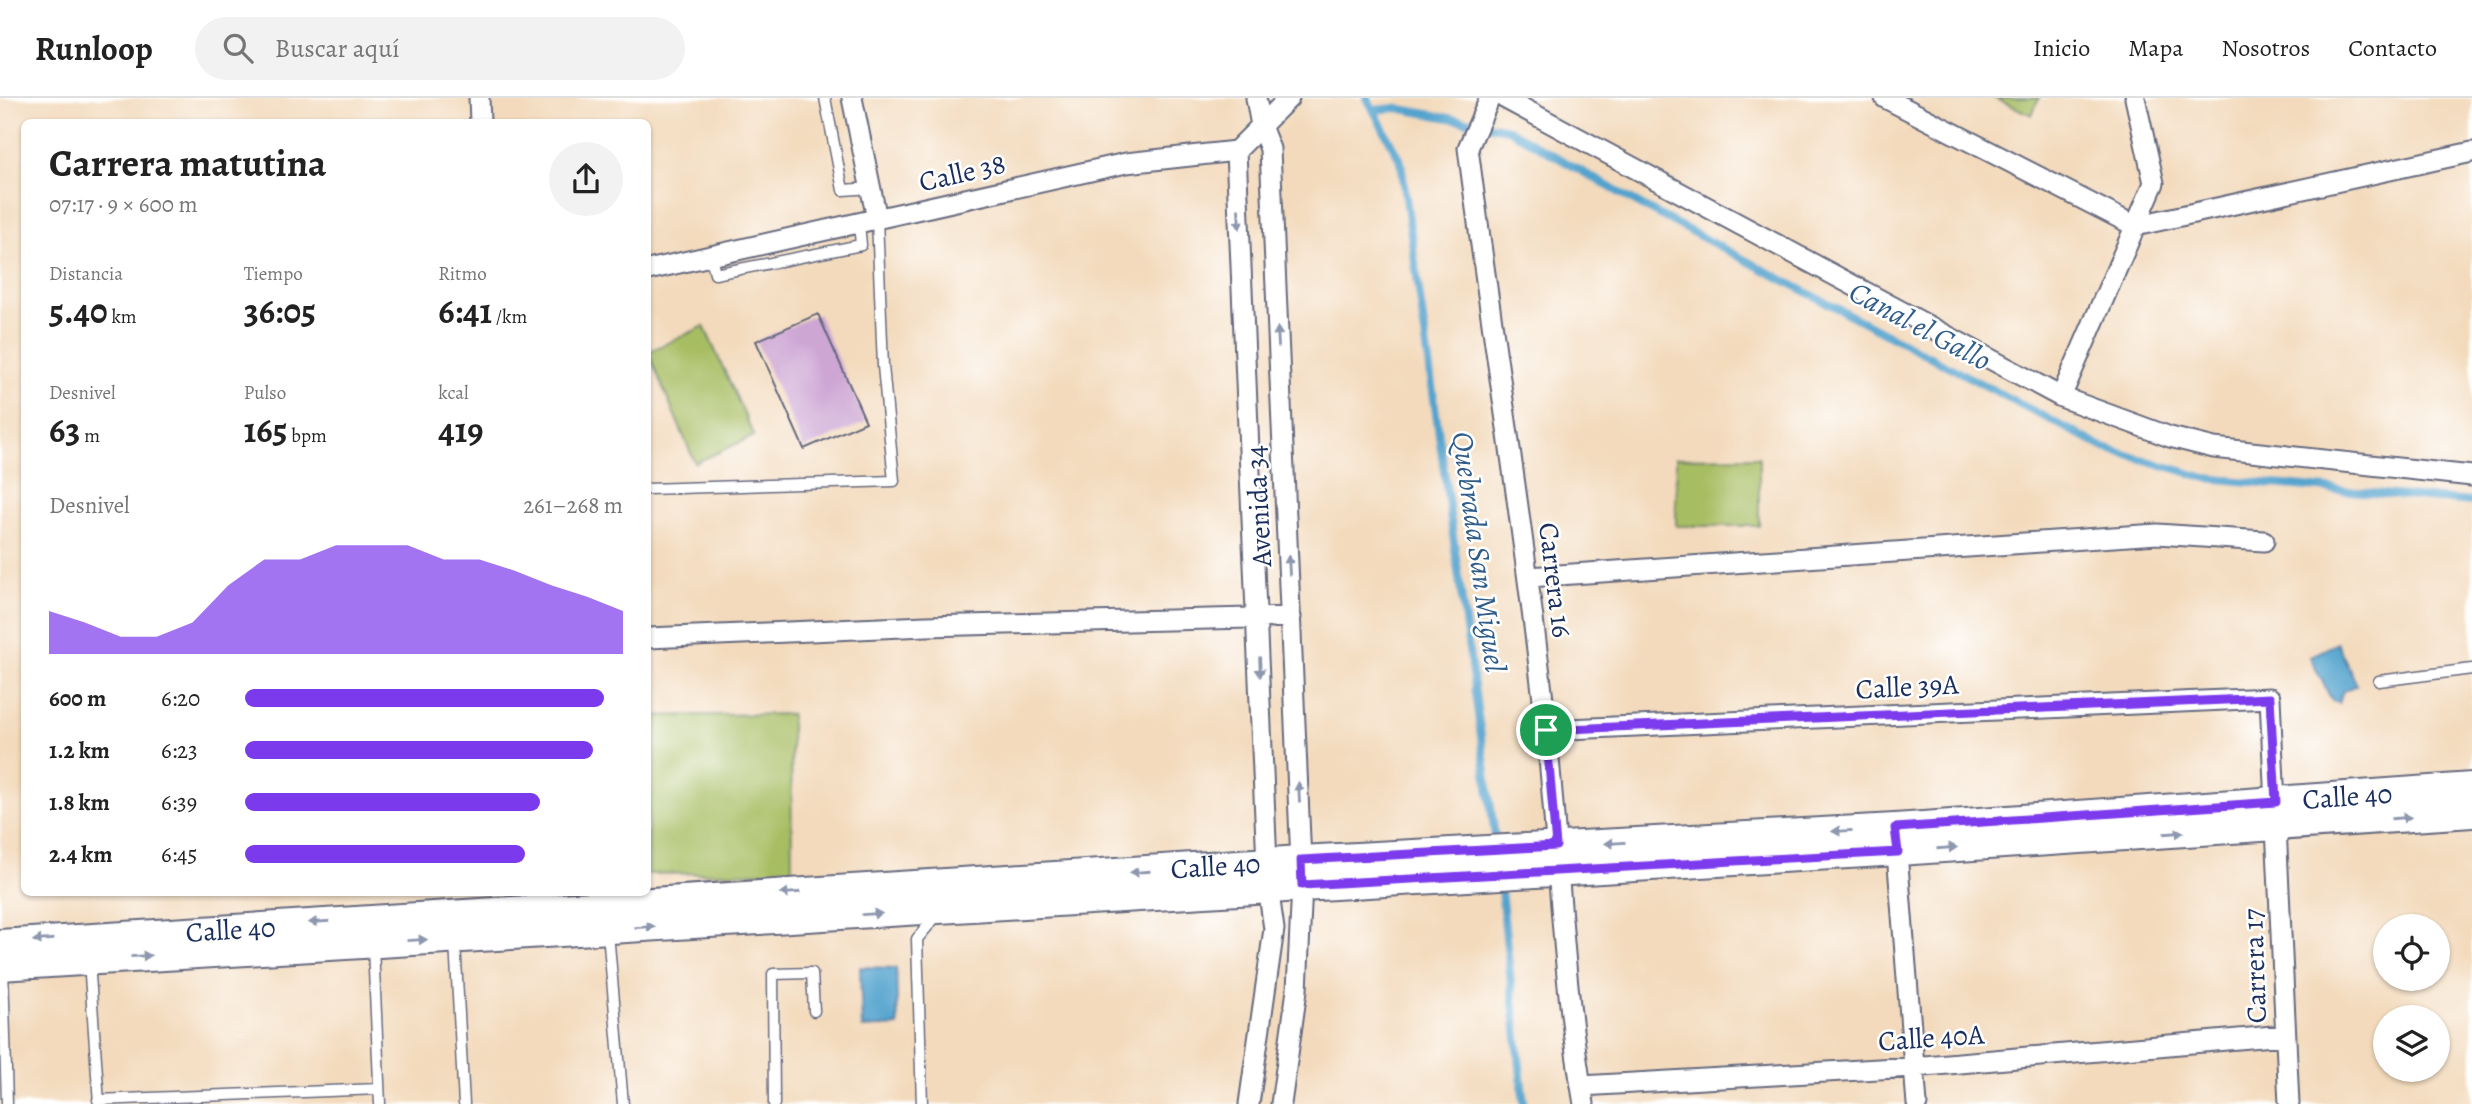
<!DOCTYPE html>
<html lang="es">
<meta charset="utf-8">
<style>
body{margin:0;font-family:Alegreya,serif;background:#f2f2f2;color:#222;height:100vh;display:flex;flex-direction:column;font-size:26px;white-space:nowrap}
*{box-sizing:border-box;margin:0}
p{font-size:23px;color:#767676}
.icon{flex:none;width:38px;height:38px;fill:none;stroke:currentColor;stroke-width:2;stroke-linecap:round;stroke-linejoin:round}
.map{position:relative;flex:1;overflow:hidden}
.details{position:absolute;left:21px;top:21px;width:630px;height:777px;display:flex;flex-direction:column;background:#fff;border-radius:10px;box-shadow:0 2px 5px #0004}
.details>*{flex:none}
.fabs{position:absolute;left:2373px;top:816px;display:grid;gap:14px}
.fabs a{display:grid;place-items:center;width:77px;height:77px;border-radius:50%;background:#fff;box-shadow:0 2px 5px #0004;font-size:35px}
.pin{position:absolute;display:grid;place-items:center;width:60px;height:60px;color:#fff;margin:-30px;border:4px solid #fff;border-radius:50%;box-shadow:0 2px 7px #0007}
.round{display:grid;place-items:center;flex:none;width:74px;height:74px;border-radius:37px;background:#f2f2f2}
.head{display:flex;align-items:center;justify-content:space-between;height:119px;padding:0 28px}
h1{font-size:38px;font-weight:600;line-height:52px}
.metrics{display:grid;grid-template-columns:repeat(3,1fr);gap:10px;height:119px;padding:7px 28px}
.metrics div{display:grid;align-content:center}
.metrics b{font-size:35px;font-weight:600}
.metrics small{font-size:19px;font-weight:400}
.metrics p{font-size:19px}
.chart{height:196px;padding:14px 28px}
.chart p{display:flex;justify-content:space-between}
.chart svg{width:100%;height:126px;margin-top:7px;fill:#7c3aed;opacity:.7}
ul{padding:0 28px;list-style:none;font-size:23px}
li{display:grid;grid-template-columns:112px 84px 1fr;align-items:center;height:52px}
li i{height:18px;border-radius:9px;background:#7c3aed}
header{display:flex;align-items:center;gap:42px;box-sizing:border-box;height:98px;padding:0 35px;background:#fff;border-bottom:2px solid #e0e0e0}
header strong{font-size:33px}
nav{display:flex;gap:38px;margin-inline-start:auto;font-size:24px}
.search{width:490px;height:63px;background:#f2f2f2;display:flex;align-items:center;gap:18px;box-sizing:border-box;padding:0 24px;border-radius:38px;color:#767676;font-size:26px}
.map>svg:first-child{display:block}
</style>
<header>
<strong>Runloop</strong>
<div class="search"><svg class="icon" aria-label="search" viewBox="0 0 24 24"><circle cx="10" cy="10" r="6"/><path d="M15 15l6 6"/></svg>Buscar aquí</div>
<nav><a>Inicio</a><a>Mapa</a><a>Nosotros</a><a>Contacto</a></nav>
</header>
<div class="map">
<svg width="2472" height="1006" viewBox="0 0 2472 1006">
<rect width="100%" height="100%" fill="#fff"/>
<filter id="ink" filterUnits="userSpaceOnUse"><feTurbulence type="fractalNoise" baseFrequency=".0143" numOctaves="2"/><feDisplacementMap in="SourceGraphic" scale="14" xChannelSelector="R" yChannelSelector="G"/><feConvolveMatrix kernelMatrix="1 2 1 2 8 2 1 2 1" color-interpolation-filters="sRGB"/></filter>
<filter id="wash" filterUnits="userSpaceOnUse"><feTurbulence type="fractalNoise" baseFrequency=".00686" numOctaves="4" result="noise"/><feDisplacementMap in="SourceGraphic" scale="28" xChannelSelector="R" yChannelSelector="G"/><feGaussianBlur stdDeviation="1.57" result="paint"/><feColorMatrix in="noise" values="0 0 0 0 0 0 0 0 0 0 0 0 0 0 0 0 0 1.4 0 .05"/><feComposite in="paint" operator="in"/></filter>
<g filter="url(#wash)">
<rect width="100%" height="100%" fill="#f3dabc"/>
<!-- green -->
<path fill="#a7bd62" stroke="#617660" stroke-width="2" d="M1994,0H2039L2032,17Z
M704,228L754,338L695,365L648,254Z
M1759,359V428H1676V360Z
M791,616L792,774L648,776V618Z"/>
<!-- water -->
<path fill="#53a3cd" stroke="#376996" stroke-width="2" d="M2337,545L2357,587L2343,593L2338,605L2332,603L2310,559Z
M860,869L896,870L898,928L862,930Z"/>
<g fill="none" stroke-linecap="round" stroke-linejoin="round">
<!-- stream -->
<path stroke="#53a3cd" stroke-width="8" d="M1367,0L1401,64L1496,746
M1373,12L1396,10L1508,31L1646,110L2104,350L2206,380L2472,404
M1500,783L1524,1006"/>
</g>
<g id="blocks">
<!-- building -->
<path fill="#cda6d4" d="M818,216L866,324L804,351L756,243Z"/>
</g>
</g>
<g filter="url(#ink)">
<use href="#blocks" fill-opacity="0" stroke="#676b7f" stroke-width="2"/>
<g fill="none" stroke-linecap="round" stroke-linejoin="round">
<defs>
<path id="lane" d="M825,0L843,92L872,90
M711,158L715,176L861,147L859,125
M648,391L894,383L883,268L877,121
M2379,583L2472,571
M608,835L623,1006
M455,844L464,1006
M373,849L380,1006
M89,863L99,1005
M3,870L7,1006
M98,1002L379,991
M774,1006L773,876L812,875L814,913
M922,1006L917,841L937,817"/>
<path id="street" d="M479,0L480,24
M852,0L877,121
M1256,0L1261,28L1270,51L1302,787L1297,892L1281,1006
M1490,0L1468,50C1492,237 1523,424 1544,611C1559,742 1561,876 1584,1006
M1504,0L2061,299L2170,339L2214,350L2472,378
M1885,0L2135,128L2472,54
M1236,53L1268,789L1274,831L1249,1006
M648,172L1126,65L1236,53L1289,0
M2061,299L2154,85L2135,0
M1529,479L2157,436L2264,443
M648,540L926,528L1291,519
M1546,632L2270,600L2289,1006
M1896,742L1917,1006
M1581,988L1913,969L2285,937"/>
<g id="secondary">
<path id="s1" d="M0,846L1301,762L1895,730L2472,689"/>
<path d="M0,868L1898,753L2472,715"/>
</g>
</defs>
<!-- lane casing -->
<use href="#lane" stroke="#676b7f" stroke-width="13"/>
<!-- street casing -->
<use href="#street" stroke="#676b7f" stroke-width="23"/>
<!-- secondary casing -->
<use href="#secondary" stroke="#676b7f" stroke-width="32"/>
<!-- lane -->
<use href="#lane" stroke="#fff" stroke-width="10"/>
<!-- street -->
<use href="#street" stroke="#fff" stroke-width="19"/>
<!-- secondary -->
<use href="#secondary" stroke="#fff" stroke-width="28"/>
</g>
<!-- one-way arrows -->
<defs><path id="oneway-solid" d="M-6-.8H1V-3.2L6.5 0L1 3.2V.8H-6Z" transform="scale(1.75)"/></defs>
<g fill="#8d97ae">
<use href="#oneway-solid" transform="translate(1239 121) rotate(87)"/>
<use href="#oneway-solid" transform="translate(1278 239) rotate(-93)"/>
<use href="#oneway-solid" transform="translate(1289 467) rotate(-93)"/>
<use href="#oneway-solid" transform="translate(1260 569) rotate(88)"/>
<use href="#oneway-solid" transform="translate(1299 694) rotate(-93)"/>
<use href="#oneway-solid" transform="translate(2401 720) rotate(-4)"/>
<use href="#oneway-solid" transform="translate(1842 733) rotate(177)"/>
<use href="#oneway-solid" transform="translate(2174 735) rotate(-4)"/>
<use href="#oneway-solid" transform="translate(1615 745) rotate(177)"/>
<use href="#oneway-solid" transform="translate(1947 750) rotate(-4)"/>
<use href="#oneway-solid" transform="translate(1140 774) rotate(176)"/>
<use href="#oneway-solid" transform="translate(790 795) rotate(176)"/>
<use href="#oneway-solid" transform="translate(872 816) rotate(-3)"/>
<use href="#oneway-solid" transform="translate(319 824) rotate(176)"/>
<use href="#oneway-solid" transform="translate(645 829) rotate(-3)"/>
<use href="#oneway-solid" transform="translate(43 842) rotate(176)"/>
<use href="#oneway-solid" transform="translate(417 842) rotate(-3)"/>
<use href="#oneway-solid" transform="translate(141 858) rotate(-3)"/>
</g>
</g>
<g fill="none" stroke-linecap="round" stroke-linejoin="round" filter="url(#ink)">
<defs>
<path id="route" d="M2270,600L2276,704L1895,730L1898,754L1302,787L1301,762L1556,748L1546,632Z"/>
</defs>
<!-- route casing -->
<use href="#route" stroke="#fff" stroke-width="14"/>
<!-- route -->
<use href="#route" stroke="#7c3aed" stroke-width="9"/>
</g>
<g text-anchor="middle" stroke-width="5" stroke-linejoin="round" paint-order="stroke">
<!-- street labels -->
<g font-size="28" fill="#1b2f5e" stroke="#fff">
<text transform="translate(962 74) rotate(-13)" y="10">Calle 38</text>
<text transform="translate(1258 408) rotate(-93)" y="10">Avenida 34</text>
<text transform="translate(1556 482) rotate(83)" y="10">Carrera 16</text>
<text transform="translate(1907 588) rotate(-3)" y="10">Calle 39A</text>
<text dy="10" stroke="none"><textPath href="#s1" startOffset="2352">Calle 40</textPath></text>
<text dy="10" stroke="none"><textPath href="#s1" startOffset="1218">Calle 40</textPath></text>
<text dy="10" stroke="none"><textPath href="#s1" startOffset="231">Calle 40</textPath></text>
<text transform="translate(2254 868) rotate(-92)" y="10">Carrera 17</text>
<text transform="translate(1931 939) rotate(-4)" y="10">Calle 40A</text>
</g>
<!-- water labels -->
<g font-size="30" font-style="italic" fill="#315d8a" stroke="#fff">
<text transform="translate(1920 228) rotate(28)" y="10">Canal el Gallo</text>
<text transform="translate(1479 454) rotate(82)" y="10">Quebrada San Miguel</text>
</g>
</g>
</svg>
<div class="fabs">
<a><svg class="icon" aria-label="locate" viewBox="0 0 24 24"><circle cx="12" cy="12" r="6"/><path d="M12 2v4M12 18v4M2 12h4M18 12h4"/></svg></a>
<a><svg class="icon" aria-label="layers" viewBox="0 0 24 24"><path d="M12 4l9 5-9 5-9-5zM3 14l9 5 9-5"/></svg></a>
</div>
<div class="pin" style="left:1546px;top:632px;background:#1e9e55"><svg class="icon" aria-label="arrive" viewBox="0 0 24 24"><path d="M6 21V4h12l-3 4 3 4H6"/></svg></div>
<section class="details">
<div class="head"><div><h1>Carrera matutina</h1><p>07:17 · 9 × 600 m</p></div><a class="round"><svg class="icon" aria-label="share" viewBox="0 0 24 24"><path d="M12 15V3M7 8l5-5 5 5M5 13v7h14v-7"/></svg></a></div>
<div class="metrics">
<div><p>Distancia</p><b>5.40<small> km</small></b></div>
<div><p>Tiempo</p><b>36:05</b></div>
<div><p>Ritmo</p><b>6:41<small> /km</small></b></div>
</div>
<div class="metrics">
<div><p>Desnivel</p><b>63<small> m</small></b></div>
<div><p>Pulso</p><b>165<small> bpm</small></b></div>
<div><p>kcal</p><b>419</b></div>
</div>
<div class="chart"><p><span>Desnivel</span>261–268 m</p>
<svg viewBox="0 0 160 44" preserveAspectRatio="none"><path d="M0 44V29L10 33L20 38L30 38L40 33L50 20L60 11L70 11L80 6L90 6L100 6L110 11L120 11L130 15L140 20L150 24L160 29V44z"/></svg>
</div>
<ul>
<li><b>600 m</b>6:20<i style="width:95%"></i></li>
<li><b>1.2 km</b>6:23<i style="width:92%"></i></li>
<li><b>1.8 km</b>6:39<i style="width:78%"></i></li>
<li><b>2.4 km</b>6:45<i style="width:74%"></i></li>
</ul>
</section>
</div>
